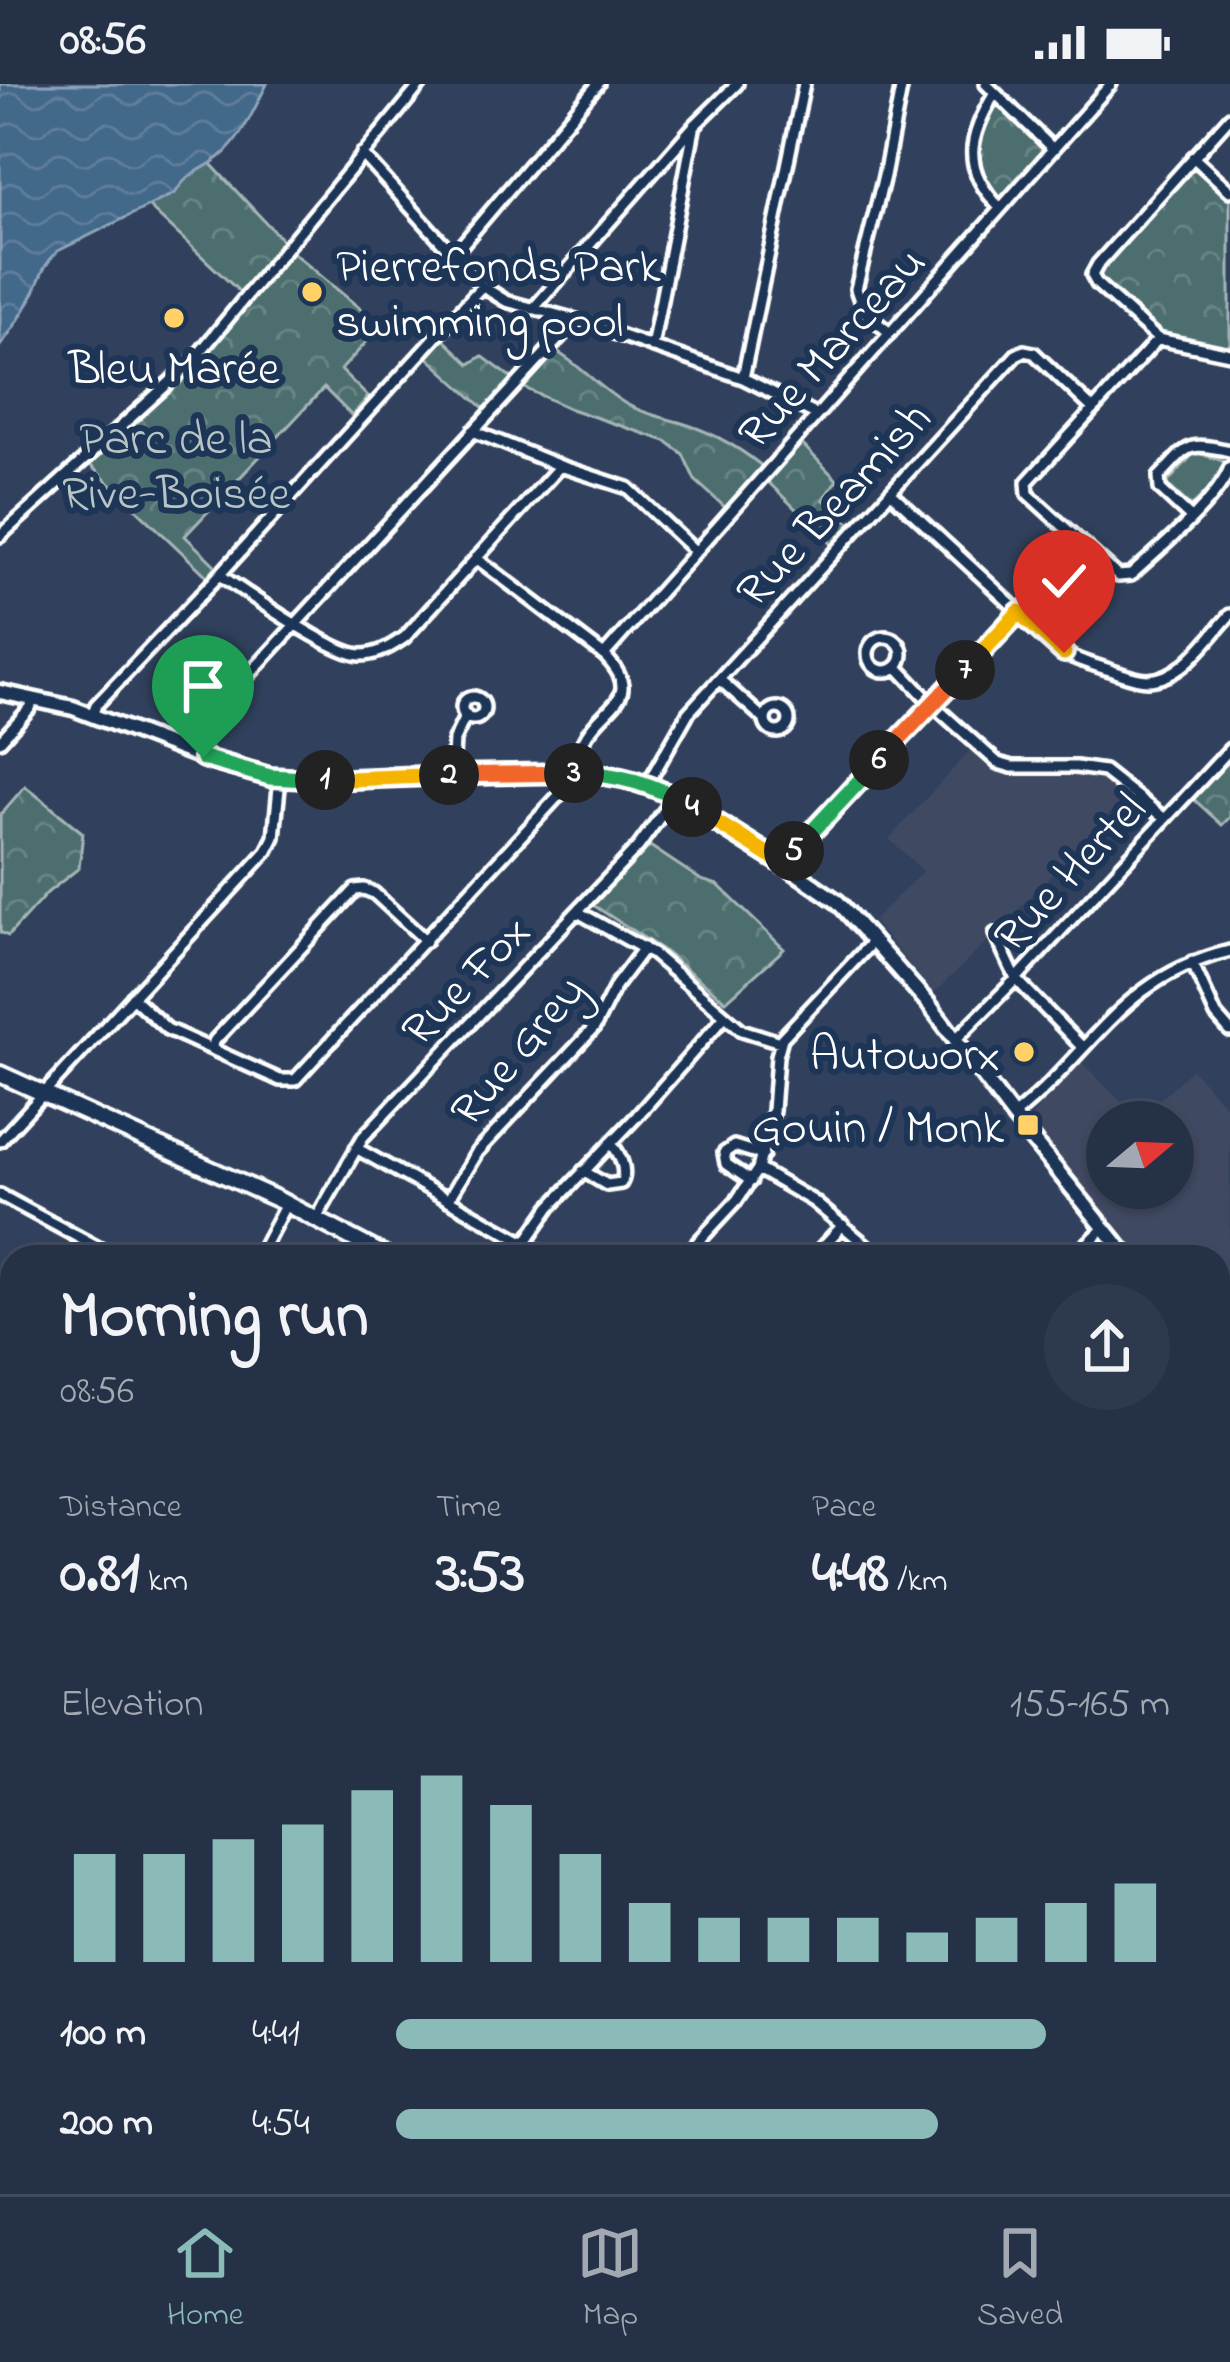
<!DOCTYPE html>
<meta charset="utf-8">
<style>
body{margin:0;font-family:"Indie Flower",sans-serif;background:#2d394d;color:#f1f3f6;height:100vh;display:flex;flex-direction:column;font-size:45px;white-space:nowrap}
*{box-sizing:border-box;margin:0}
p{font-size:39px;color:#a3a9b3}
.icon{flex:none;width:66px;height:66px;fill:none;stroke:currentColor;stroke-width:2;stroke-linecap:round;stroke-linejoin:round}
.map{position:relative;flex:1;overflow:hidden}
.panel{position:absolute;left:0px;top:1161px;width:1230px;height:951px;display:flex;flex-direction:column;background:#253146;border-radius:36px 36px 0 0;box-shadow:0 3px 9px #0004,0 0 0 3px #424c5f}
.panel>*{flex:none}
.needle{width:78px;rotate:71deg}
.buttons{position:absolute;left:1086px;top:1017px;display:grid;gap:24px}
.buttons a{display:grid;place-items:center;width:108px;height:108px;border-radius:50%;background:#253146;box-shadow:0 3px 9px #0004,0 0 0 3px #424c5f;font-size:60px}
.pin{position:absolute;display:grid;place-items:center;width:102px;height:102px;color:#fff;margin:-123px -51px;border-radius:50% 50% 50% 0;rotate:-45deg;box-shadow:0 0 12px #0007}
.pin .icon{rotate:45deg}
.km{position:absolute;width:60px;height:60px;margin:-30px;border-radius:50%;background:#222;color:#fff;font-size:33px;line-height:60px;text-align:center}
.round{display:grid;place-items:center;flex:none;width:126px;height:126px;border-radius:63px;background:#2d394d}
.overview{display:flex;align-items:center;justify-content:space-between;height:204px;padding:0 60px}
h1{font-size:66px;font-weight:700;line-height:90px}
.stats{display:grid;grid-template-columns:repeat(3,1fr);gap:18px;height:204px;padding:12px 60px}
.stats div{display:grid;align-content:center}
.stats b{font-size:60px;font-weight:700}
.stats small{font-size:33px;font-weight:400}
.stats p{font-size:33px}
.chart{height:336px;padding:24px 60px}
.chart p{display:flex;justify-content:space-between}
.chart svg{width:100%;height:216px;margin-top:12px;stroke:#8bbbb9;stroke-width:6}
ul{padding:0 60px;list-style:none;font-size:39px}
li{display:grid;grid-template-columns:192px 144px 1fr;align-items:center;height:90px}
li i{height:30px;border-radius:15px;background:#8bbbb9}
.status{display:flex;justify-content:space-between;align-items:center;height:84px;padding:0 60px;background:#253146;direction:ltr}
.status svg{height:33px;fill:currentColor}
.menu{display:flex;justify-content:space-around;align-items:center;height:168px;border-top:3px solid #424c5f;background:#253146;font-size:33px;color:#a3a9b3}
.menu a{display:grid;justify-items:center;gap:6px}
.menu .current{color:#8bbbb9}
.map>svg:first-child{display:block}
</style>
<div class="status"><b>08:56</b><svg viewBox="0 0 49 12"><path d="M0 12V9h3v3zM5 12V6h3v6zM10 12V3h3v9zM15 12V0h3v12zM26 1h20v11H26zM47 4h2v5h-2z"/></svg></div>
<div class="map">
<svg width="1230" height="2110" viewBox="0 0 1230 2110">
<defs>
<pattern id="park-crowns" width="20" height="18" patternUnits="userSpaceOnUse" patternTransform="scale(3)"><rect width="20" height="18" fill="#4d6e6e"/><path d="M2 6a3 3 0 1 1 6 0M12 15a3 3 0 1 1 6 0" fill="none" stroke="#688484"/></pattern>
<pattern id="water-waves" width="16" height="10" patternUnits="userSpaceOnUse" patternTransform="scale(3)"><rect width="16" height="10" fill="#43678a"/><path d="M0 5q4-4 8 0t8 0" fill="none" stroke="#5f7e9c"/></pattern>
</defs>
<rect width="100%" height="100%" fill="#31415d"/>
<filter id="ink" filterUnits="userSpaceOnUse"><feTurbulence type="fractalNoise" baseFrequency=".00833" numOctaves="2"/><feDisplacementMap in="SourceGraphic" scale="24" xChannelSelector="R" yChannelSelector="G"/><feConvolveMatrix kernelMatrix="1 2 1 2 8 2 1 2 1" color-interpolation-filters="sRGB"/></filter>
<g filter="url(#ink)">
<!-- built -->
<path fill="#3f4a62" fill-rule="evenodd" d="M976,660L998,679L1104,687L1131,707L995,850L934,909L873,837L923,787L889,755Z
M1081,978L1139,1035L1192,985L1230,1027L1229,1269L1218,1262V1173H1140L1028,1036ZM1173,1038V1104H1107V1038Z"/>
<!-- grass -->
<path fill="#4d6e6e" stroke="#a6b6b6" stroke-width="3" d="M1195,368L1226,378L1218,397L1191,422L1169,402L1168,398Z"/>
<!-- park -->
<path fill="url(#park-crowns)" stroke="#a6b6b6" stroke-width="3" d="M997,11L1053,65L1000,124L982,106L972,55Z
M1193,73L1230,107V270L1158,255L1092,191Z
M210,79L285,159L241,209L147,121L175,109L185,94Z
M292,168L381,242L341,286L368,313L352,332L324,304L185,452L216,482L207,492L89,380L194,285Z
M440,252L470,280L482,272L516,297L488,328L424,270Z
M552,265C579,279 598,304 626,320C646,331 667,334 688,341C719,351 743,366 768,387L729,427L695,396L683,370L666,357L571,325L518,301Z
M798,356L837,396L823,415L857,445L838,466L764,394Z
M1230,669V733L1222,741L1188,710Z
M25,702L83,749L79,784L48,808L8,852L0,848V731Z
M650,762L701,796L718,801L784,865L726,917L661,865L593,821Z"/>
<!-- water -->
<path fill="url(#water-waves)" stroke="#8ea4b9" stroke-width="3" d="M0,0H267C254,25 242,55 220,73C202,87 188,88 175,109L58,167C42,182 42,192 33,210C24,229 13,245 0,262Z"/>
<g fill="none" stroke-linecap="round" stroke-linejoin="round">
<defs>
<path id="minor" d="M986,0L1053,65
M995,9C968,54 961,84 1000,124
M1230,33L1098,180L1092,191L1097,200L1158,255L1230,270
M362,70L482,202L506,217L576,236L743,294L817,331
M1193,73L1230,107
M454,170L598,0
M533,225L694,42L737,0
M890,249L864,228L856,205L884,92L902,0
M1158,255L1027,398L1028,410L1118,492L1131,491C1159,465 1218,417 1230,383
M652,263L694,45
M743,294L804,0
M473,347L560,382L628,404L696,468
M890,408L1064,569C1079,577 1094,581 1110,586C1122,590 1135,596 1148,596C1183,595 1208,554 1230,531
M1191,434L1160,405L1159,393C1190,361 1185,357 1230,367
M0,452L192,278L421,0
M476,474L604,571C645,613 606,620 587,651C579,663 577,676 576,689
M220,491C247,509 333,570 361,571C378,571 392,562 405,553L560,382
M868 570a17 17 0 1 1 34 0a17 17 0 1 1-34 0Z
M604,571L1111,0
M897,583L932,620L998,679L1012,683H1076L1104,687L1165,735
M719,595L764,635
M462 624a11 11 0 1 1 22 0a11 11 0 1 1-22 0Z
M765 636a12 12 0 1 1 24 0a12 12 0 1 1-24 0Z
M92,631L96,621L213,498L482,202
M0,657L30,624L34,615
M183,666L198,646L576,236
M452,691L454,656L466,631
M647,701L688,629L1016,271L1024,267L1034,269L1093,325
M783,780L1083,461
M578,828L653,870L742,946L780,958
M995,850L1016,895L1082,963
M1192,878L1216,931L1230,947
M132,913L167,945L280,996H295L560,710
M956,955L1016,895L1230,665
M211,964L215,956L355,806L364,805L374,809L426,857
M1013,1032C1093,969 1120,893 1230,867
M0,1057L267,767L274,753L280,694
M356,1064L550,1173
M758,1085L813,1117L880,1173
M583,1087L607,1101L621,1099C628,1087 620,1070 611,1059
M751,1097L726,1080L724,1069L734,1062L763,1071
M0,1111L115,1173
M448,1116L477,1068L594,944L616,901L644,864
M316,1135L363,1053L638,763L675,712
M525,1159L550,1123L637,1032L724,933
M258,1173L286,1120
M684,1173L737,1116L758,1085L773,1027L777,972L782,954L874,856
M813,1173L843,1141
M1073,1173L1103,1145
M1218,1299L1230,1285
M0,1410L12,1400
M1218,1515L1230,1523
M0,1537L4,1531L12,1528
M1218,1545L1230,1551
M1218,1668L1230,1678
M0,1670L12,1674
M1218,1847L1230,1832
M0,1865L12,1848
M1218,1883L1230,1897
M12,1978L3,1993L5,2000L12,2005
M1218,2014L1230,2028
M756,2100L770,2110
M913,2100L922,2110
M1154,2100L1158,2110
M0,2108L3,2110
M258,2110L265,2100
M309,2110L318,2100
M714,2110L721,2100
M1059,2110L1072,2100"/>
<path id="tertiary" d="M0,608L73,624L214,678L275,694L326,696L583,689L619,693L666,708L773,773L838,818L928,919L1013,1032L1128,1173
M1218,1278L1230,1291
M0,1918L12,1927
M281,2100L295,2110
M584,2110L593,2100"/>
<path id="secondary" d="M0,990L279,1116L388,1173
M1218,1768L1230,1781
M1218,1791L1230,1804"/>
</defs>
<!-- minor casing -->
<use href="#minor" stroke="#fff" stroke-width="18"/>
<!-- tertiary casing -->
<use href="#tertiary" stroke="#fff" stroke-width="21"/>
<!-- secondary casing -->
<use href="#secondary" stroke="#fff" stroke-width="22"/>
<!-- minor -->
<use href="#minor" stroke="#1d3557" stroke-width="9"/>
<!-- tertiary -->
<use href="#tertiary" stroke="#1d3557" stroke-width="12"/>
<!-- secondary -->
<use href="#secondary" stroke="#1d3557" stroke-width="14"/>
</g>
</g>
<g fill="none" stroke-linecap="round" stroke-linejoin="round" filter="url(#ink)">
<defs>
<path id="split-1" d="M203,674L270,693L325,696"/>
<path id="split-2" d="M325,696L449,691"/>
<path id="split-3" d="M449,691L574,689"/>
<path id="split-4" d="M574,689C617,689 655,700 692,723"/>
<path id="split-5" d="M692,723L783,780L794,767"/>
<path id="split-6" d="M794,767L879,676"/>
<path id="split-7" d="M879,676L965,586"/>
<path id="split-8" d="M965,586L1019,528L1064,569"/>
</defs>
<!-- split-1 casing -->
<use href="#split-1" stroke="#fff" stroke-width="24"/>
<!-- split-2 casing -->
<use href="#split-2" stroke="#fff" stroke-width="24"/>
<!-- split-3 casing -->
<use href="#split-3" stroke="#fff" stroke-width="24"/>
<!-- split-4 casing -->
<use href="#split-4" stroke="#fff" stroke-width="24"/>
<!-- split-5 casing -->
<use href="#split-5" stroke="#fff" stroke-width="24"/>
<!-- split-6 casing -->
<use href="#split-6" stroke="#fff" stroke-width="24"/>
<!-- split-7 casing -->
<use href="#split-7" stroke="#fff" stroke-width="24"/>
<!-- split-8 casing -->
<use href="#split-8" stroke="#fff" stroke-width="24"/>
<!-- split-1 -->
<use href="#split-1" stroke="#22a559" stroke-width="15"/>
<!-- split-2 -->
<use href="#split-2" stroke="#f5b400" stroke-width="15"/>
<!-- split-3 -->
<use href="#split-3" stroke="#f0652b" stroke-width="15"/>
<!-- split-4 -->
<use href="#split-4" stroke="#22a559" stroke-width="15"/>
<!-- split-5 -->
<use href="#split-5" stroke="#f5b400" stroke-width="15"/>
<!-- split-6 -->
<use href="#split-6" stroke="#22a559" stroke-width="15"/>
<!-- split-7 -->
<use href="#split-7" stroke="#f0652b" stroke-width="15"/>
<!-- split-8 -->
<use href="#split-8" stroke="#f5b400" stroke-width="15"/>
</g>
<!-- markers -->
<g fill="#ffd166" stroke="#1d3557" stroke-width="4.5">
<circle cx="312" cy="208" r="12"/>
<circle cx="174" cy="234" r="12"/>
<circle cx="1024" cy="968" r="12"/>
<rect x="1016" y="1029" width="24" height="24" rx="6"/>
</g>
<g text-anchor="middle" stroke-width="12" stroke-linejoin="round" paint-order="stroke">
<!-- poi labels -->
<g font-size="48" fill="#fff" stroke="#1d3557" text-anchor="end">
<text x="336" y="197" text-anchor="start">Pierrefonds Park<tspan x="336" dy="55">swimming pool</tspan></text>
<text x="174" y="299" text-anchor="middle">Bleu Marée</text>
<text x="1000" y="985">Autoworx</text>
<text x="1004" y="1058">Gouin / Monk</text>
</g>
<!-- street labels -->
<g font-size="48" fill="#fff" stroke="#1d3557">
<text transform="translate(830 262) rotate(-48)" y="17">Rue Marceau</text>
<text transform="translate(832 419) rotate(-47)" y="17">Rue Beamish</text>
<text transform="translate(1068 787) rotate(-47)" y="17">Rue Hertel</text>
<text transform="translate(464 895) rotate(-46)" y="17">Rue Fox</text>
<text transform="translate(516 965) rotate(-50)" y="17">Rue Grey</text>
</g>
<!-- park labels -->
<g font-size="48" fill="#b8c5c5" stroke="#1d3557">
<text x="176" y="369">Parc de la<tspan x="176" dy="55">Rive-Boisée</tspan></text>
</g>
</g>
</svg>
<div class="buttons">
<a><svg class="needle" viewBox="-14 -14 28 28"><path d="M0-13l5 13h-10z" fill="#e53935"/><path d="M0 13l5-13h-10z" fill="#a3a9b3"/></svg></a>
</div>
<div class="pin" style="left:203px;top:674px;background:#1e9e55"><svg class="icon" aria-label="arrive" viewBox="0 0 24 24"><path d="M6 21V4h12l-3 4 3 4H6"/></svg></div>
<div class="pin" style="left:1064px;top:569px;background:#d93025"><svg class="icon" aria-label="check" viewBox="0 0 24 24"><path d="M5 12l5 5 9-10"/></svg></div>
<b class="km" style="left:325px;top:696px">1</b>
<b class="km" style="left:449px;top:691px">2</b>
<b class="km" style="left:574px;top:689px">3</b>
<b class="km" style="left:692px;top:723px">4</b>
<b class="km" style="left:794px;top:767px">5</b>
<b class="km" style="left:879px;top:676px">6</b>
<b class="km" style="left:965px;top:586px">7</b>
<section class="panel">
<div class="overview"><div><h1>Morning run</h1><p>08:56</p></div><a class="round"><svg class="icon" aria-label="share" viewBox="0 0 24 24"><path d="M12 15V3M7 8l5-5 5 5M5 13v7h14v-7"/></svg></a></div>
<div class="stats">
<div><p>Distance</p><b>0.81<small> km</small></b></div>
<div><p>Time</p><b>3:53</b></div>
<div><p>Pace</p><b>4:48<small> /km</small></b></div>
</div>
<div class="chart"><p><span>Elevation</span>155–165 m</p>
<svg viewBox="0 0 160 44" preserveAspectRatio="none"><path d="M5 44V22M15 44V22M25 44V19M35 44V16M45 44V9M55 44V6M65 44V12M75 44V22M85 44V32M95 44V35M105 44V35M115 44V35M125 44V38M135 44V35M145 44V32M155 44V28"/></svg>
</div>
<ul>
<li><b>100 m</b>4:41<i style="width:84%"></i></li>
<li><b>200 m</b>4:54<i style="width:70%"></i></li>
</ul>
</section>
</div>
<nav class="menu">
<a class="current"><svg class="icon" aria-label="home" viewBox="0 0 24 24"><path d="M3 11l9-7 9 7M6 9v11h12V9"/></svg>Home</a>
<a><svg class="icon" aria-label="map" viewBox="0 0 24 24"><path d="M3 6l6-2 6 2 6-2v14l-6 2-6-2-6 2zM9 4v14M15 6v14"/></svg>Map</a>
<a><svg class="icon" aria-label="saved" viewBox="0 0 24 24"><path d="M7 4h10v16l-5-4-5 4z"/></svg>Saved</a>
</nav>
